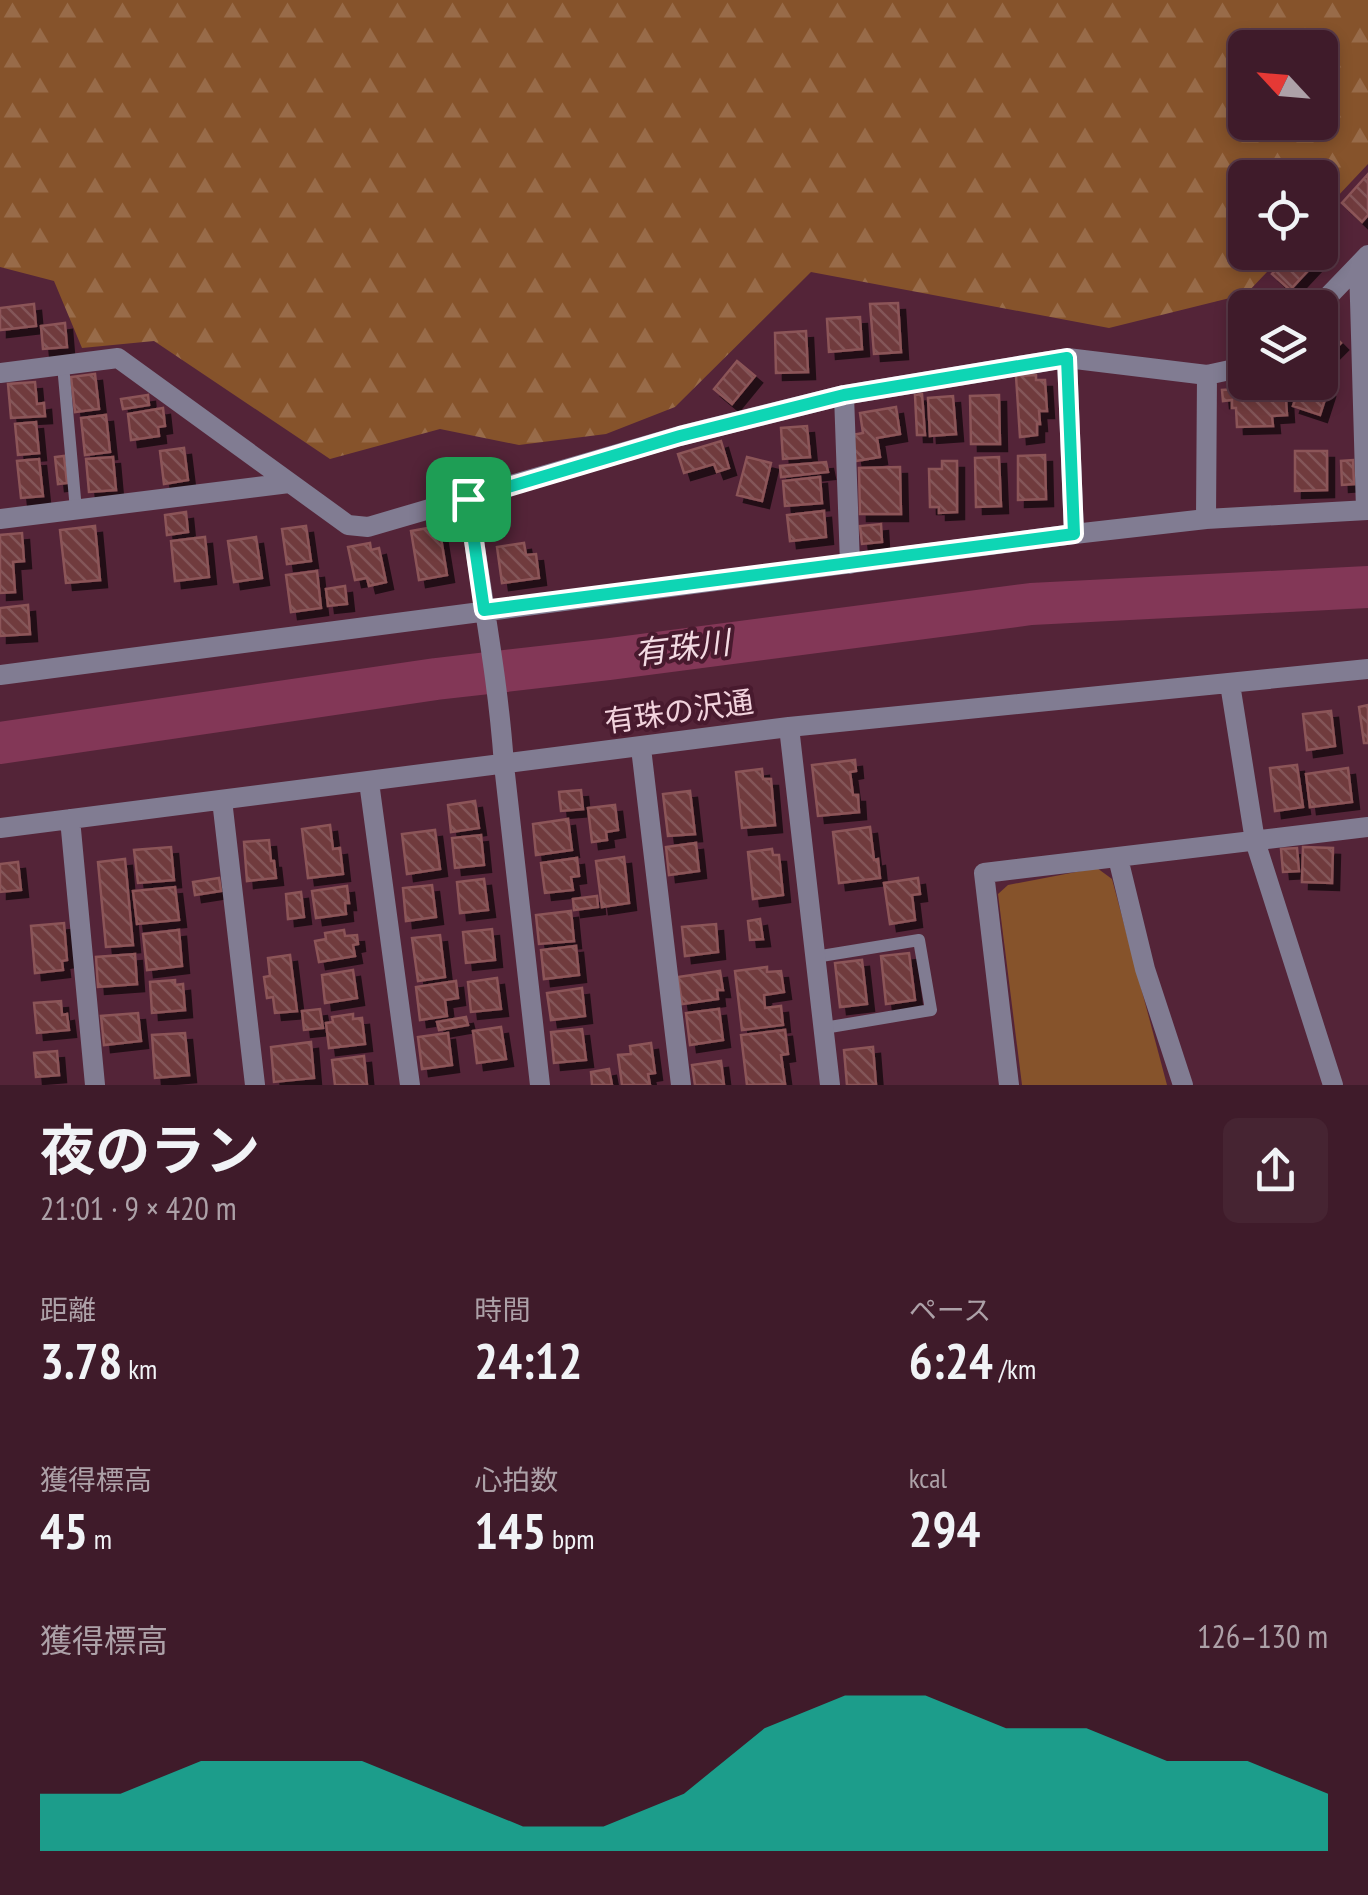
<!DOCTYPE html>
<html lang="ja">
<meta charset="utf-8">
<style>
body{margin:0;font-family:"PT Sans Narrow","Noto Sans JP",sans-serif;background:#462432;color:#f1f3f6;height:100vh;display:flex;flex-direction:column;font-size:38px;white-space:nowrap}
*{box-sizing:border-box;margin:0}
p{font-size:32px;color:#ada1a8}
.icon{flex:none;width:55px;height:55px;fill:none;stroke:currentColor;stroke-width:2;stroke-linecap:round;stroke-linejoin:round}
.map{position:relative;height:1085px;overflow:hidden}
.panel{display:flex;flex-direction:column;background:#3f1b2a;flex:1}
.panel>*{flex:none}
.needle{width:65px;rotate:296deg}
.tools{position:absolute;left:1228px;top:30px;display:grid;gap:20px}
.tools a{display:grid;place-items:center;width:110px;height:110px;border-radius:15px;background:#3f1b2a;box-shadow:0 5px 15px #0003,0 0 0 2px #583947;font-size:50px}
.pin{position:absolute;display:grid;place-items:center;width:85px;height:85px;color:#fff;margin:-42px;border-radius:20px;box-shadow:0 5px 15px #0006}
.round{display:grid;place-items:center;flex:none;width:105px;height:105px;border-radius:15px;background:#462432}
.head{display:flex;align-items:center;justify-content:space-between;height:170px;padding:0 40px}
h1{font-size:55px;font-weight:700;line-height:75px}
.figures{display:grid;grid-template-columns:repeat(3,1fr);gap:15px;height:170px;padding:10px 40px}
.figures div{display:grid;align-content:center}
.figures b{font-size:50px;font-weight:700}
.figures small{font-size:28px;font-weight:400}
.figures p{font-size:28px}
.chart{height:280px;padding:20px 40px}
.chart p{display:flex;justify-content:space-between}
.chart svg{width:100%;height:180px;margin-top:10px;fill:#0ed5b4;opacity:.7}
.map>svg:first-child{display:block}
</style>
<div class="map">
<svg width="1368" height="1085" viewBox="0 0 1368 1085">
<defs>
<pattern id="forest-firs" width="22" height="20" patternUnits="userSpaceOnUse" patternTransform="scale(2.5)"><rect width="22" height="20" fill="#86532b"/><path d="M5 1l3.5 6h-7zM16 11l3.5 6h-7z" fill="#986b49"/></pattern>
<pattern id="building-back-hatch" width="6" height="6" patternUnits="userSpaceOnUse" patternTransform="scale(2.5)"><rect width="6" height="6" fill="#6f3a3e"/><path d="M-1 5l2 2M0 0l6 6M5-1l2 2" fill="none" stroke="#845659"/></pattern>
<filter id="shadow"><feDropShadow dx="7" dy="7" stdDeviation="0" flood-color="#0009"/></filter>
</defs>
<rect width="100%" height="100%" fill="#542438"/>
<!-- forest -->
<path fill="url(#forest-firs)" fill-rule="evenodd" d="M0,0H1368V164L1320,215V178H1245V252L1285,253L1246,294L1109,328L811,272L675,407L606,434L519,445L440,429L330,459L154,341L82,348L54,281L0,267ZM1245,48H1320V122H1245Z"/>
<!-- green -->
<path fill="#86532b" d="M1097,868L1112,879L1167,1085H1022L998,894L1008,885Z"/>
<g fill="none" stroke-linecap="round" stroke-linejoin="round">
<!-- river -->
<path stroke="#833757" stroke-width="42" d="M0,743L436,679L610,659L1031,604L1368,587"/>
</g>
<!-- building -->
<path fill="url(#building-back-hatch)" stroke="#8c5558" stroke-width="2.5" filter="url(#shadow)" d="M1368,174V215L1362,222L1342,203Z
M1291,252H1307L1317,261L1290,290L1272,274Z
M898,303L901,352L874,354L870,304Z
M34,304L36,326L0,330V308Z
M1245,309V343L1228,328Z
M860,317L862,349L829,352L827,319Z
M65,323L67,347L43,349L41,326Z
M1322,324L1341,343L1320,364V326Z
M806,331L808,372L776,373L775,333Z
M737,361L755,376L732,404L714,389Z
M95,374L99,409L75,412L71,377Z
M1036,375V380H1045L1047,411H1039L1040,424H1037V435L1020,437L1016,376Z
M35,382L37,404L44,403L45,416L11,418L8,384Z
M1285,382L1287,415L1272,416L1273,426L1237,427L1236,408H1232V400L1223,401L1222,390L1238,389V384Z
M1301,382L1328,390L1320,415L1293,406Z
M922,394L925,435H917L915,395Z
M148,395L149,405L123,409L121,399Z
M999,395L1000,444H971L970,396Z
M953,396L956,434L930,436L928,398Z
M896,407L900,434L877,438L880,457L856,461L852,435L863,433L860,413Z
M163,408L165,426L158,427L159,436L131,440L128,414Z
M106,415L110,452L85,455L81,418Z
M36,422L39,453L18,455L15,424Z
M807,426L810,457L783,459L781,428Z
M721,441L729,468L717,472L714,464L684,473L678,454Z
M184,448L188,480L164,484L160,451Z
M1295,451H1327V490L1295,491Z
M1045,455L1046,499L1018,500V456Z
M64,456L67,483L58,484L55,457Z
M113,457L116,490L89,492L86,459Z
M747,457L771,463L762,501L737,495Z
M999,457L1001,506L976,507L975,458Z
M39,459L43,496L21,498L17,461Z
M1353,460L1354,484L1342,485L1341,461Z
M942,461H957V512L939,513V507H930L929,469H942Z
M826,462L828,472L781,477L780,466Z
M900,467L901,514H860L859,468Z
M820,477L822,503L785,506L783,481Z
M824,511L826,537L790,541L787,515Z
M186,512L188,532L167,535L165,515Z
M881,524L882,542L862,544L860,526Z
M95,526L100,580L66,583L60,530Z
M306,526L311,561L287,564L282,529Z
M439,526L447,575L419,580L411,531Z
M22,533L24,561L13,562L15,592L0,593V535Z
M205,537L209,577L175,581L171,541Z
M256,537L262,578L234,582L228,541Z
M370,543L371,550L379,548L386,582L369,586L367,578L355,580L348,547Z
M524,543L526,555L536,554L539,578L502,583L497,547Z
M317,571L321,608L291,612L286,575Z
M345,586L347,604L328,606L326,589Z
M28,605L30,634L0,636V608Z
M1368,705V743H1364L1359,707Z
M1331,711L1335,746L1307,750L1303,714Z
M855,760L856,771L850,772L853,795H858L859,812L818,816L812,765Z
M1297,765L1303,807L1275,811L1270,768Z
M1348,768L1352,802L1310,807L1306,774Z
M762,769L763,779H771L775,825L742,828L736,772Z
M581,790L583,809L561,811L559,792Z
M690,791L695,834L668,836L663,794Z
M475,801L479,828L451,832L448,805Z
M615,805L618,830L606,832L607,840L592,842L588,808Z
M568,819L572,850L536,855L533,824Z
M330,825L333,849L340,848L343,874L308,878L302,829Z
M870,827L874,860L878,859L880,878L839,883L833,832Z
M435,830L440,869L407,874L402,834Z
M481,835L484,865L455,868L452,838Z
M269,840L271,861H274L276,878L247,881L244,842Z
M696,843L699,871L669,875L666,847Z
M171,847L174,880L138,883L134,850Z
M1303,847L1333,848L1332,883L1302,882Z
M1297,848L1299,871L1283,872L1281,849Z
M772,849L773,855H779L783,895L753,899L748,852Z
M624,857L629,903L602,907L596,861Z
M577,858L579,876L571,877L573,890L545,893L541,863Z
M125,859L133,945L106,947L98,862Z
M18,862L21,890L0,892V864Z
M219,878L221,891L195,895L193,882Z
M918,878L920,894L912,895L915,920L890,924L884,883Z
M484,879L488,910L460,913L457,882Z
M432,885L436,917L406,921L403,888Z
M347,886L349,903H345L346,914L316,918L312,891Z
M175,887L179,920L137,924L133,891Z
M301,892L304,917L288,919L286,894Z
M597,896L598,907L574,910L573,899Z
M571,911L574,941L539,944L536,915Z
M760,919L763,939L750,940L748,921Z
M64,923L67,960L62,961L63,970L35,973L31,926Z
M716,924L718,952L685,956L682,927Z
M492,929L495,960L466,963L463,932Z
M179,930L182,966L147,970L143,934Z
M344,930L345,936L357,935L358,944L353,945L355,956L319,962L315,941L326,939L325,933Z
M440,935L445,977L418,981L412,938Z
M576,946L579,975L544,979L541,950Z
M909,953L915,1000L886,1004L881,956Z
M135,954L137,984L98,987L96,957Z
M290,955L297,1011L275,1013L273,997L267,998L264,977L270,976L268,958Z
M862,960L867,1004L840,1007L835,963Z
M767,967V972L781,971L784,992L764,995L765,1008L781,1006L783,1025L742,1030L735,971Z
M353,970L357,998L325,1003L322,975Z
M720,971L723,990H717L718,999L682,1004L678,977Z
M497,978L501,1009L471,1012L468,982Z
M175,980V985L183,984L185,1010L152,1013L150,982Z
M456,981L458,998L445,1000L447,1016L420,1020L416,987Z
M582,988L585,1016L551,1020L547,993Z
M61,1001L62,1015L67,1014L69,1030L37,1033L34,1003Z
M320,1009L323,1028L304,1030L302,1011Z
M719,1009L723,1040L690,1045L686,1013Z
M138,1013L141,1041L104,1045L101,1016Z
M353,1014V1019L362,1018L365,1044L329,1048L326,1023L333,1022L332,1017Z
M466,1017L468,1025L439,1030L437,1022Z
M501,1027L506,1059L477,1063L473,1031Z
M582,1029L586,1060L554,1063L551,1032Z
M785,1030L788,1054L781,1055L785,1084L747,1085L741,1035Z
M185,1033L189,1075L155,1078L152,1035Z
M448,1033L452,1065L422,1069L418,1037Z
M311,1042L314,1078L274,1082L271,1047Z
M651,1043L655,1073L648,1074L650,1085H622L618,1055L631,1054L630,1046Z
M873,1047L876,1085H847L844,1050Z
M57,1051L59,1075L36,1077L34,1053Z
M364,1056L367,1085H335L332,1060Z
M721,1061L724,1085H695L692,1065Z
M609,1069L612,1085H592L591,1072Z"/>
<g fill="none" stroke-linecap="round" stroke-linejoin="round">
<!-- service -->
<path stroke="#817c92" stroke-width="12" d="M63,365L76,510
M815,957L919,940L931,1010L824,1028"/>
<!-- minor -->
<path stroke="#817c92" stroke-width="20" d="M1359,266L1366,510
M1317,308L1368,255
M1067,358L1074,534
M0,373L118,358L348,525L368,527L679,436L844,395L1067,358L1207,375L1239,368L1245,365
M844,395L850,564
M468,499C480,588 498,675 504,765L540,1085
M0,519L289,483
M1206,519L1207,375
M0,675L1074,534L1206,519L1368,510
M1230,684L1255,841L1333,1085
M789,727L830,1085
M641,748L681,1085
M369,782L410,1085
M222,800L255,1085
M70,819L95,1085
M0,828L789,727L1368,669
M1118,858L1145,969L1183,1085
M1009,1085L984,873L1368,827"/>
</g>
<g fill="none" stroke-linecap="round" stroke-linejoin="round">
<defs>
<path id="route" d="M1067,358L1074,534L484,610L468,499L680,436L844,395Z"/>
</defs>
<!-- route casing -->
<use href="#route" stroke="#fff" stroke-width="20"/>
<!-- route -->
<use href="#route" stroke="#0ed5b4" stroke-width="12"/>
</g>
<g text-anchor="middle" stroke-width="8" stroke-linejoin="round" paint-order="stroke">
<!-- street labels -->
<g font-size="30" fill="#f2d3dd" stroke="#481a2e">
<text transform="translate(679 712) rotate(-8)" y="10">有珠の沢通</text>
</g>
<!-- water labels -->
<g font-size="32" font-style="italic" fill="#f3dbe3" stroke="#481a2e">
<text transform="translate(682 648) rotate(-7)" y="11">有珠川</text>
</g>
</g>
</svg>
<div class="tools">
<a><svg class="needle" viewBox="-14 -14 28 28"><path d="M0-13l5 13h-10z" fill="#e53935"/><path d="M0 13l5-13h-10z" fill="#ada1a8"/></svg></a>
<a><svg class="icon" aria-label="locate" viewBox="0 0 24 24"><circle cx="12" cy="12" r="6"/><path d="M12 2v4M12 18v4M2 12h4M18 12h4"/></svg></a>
<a><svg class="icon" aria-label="layers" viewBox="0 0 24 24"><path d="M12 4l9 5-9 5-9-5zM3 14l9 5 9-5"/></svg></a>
</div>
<div class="pin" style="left:468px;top:499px;background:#1e9e55"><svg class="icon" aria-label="arrive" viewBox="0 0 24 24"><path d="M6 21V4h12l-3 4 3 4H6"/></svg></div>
</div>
<section class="panel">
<div class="head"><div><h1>夜のラン</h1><p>21:01 · 9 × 420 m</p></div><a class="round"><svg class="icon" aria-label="share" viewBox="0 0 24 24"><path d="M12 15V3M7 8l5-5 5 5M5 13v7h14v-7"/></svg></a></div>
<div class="figures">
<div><p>距離</p><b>3.78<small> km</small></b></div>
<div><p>時間</p><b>24:12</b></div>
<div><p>ペース</p><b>6:24<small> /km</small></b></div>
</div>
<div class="figures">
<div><p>獲得標高</p><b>45<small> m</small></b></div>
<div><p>心拍数</p><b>145<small> bpm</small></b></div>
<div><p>kcal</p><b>294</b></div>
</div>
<div class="chart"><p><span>獲得標高</span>126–130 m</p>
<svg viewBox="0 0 160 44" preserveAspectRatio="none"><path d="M0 44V30L10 30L20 22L30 22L40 22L50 30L60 38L70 38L80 30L90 14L100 6L110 6L120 14L130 14L140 22L150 22L160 30V44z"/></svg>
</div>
</section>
